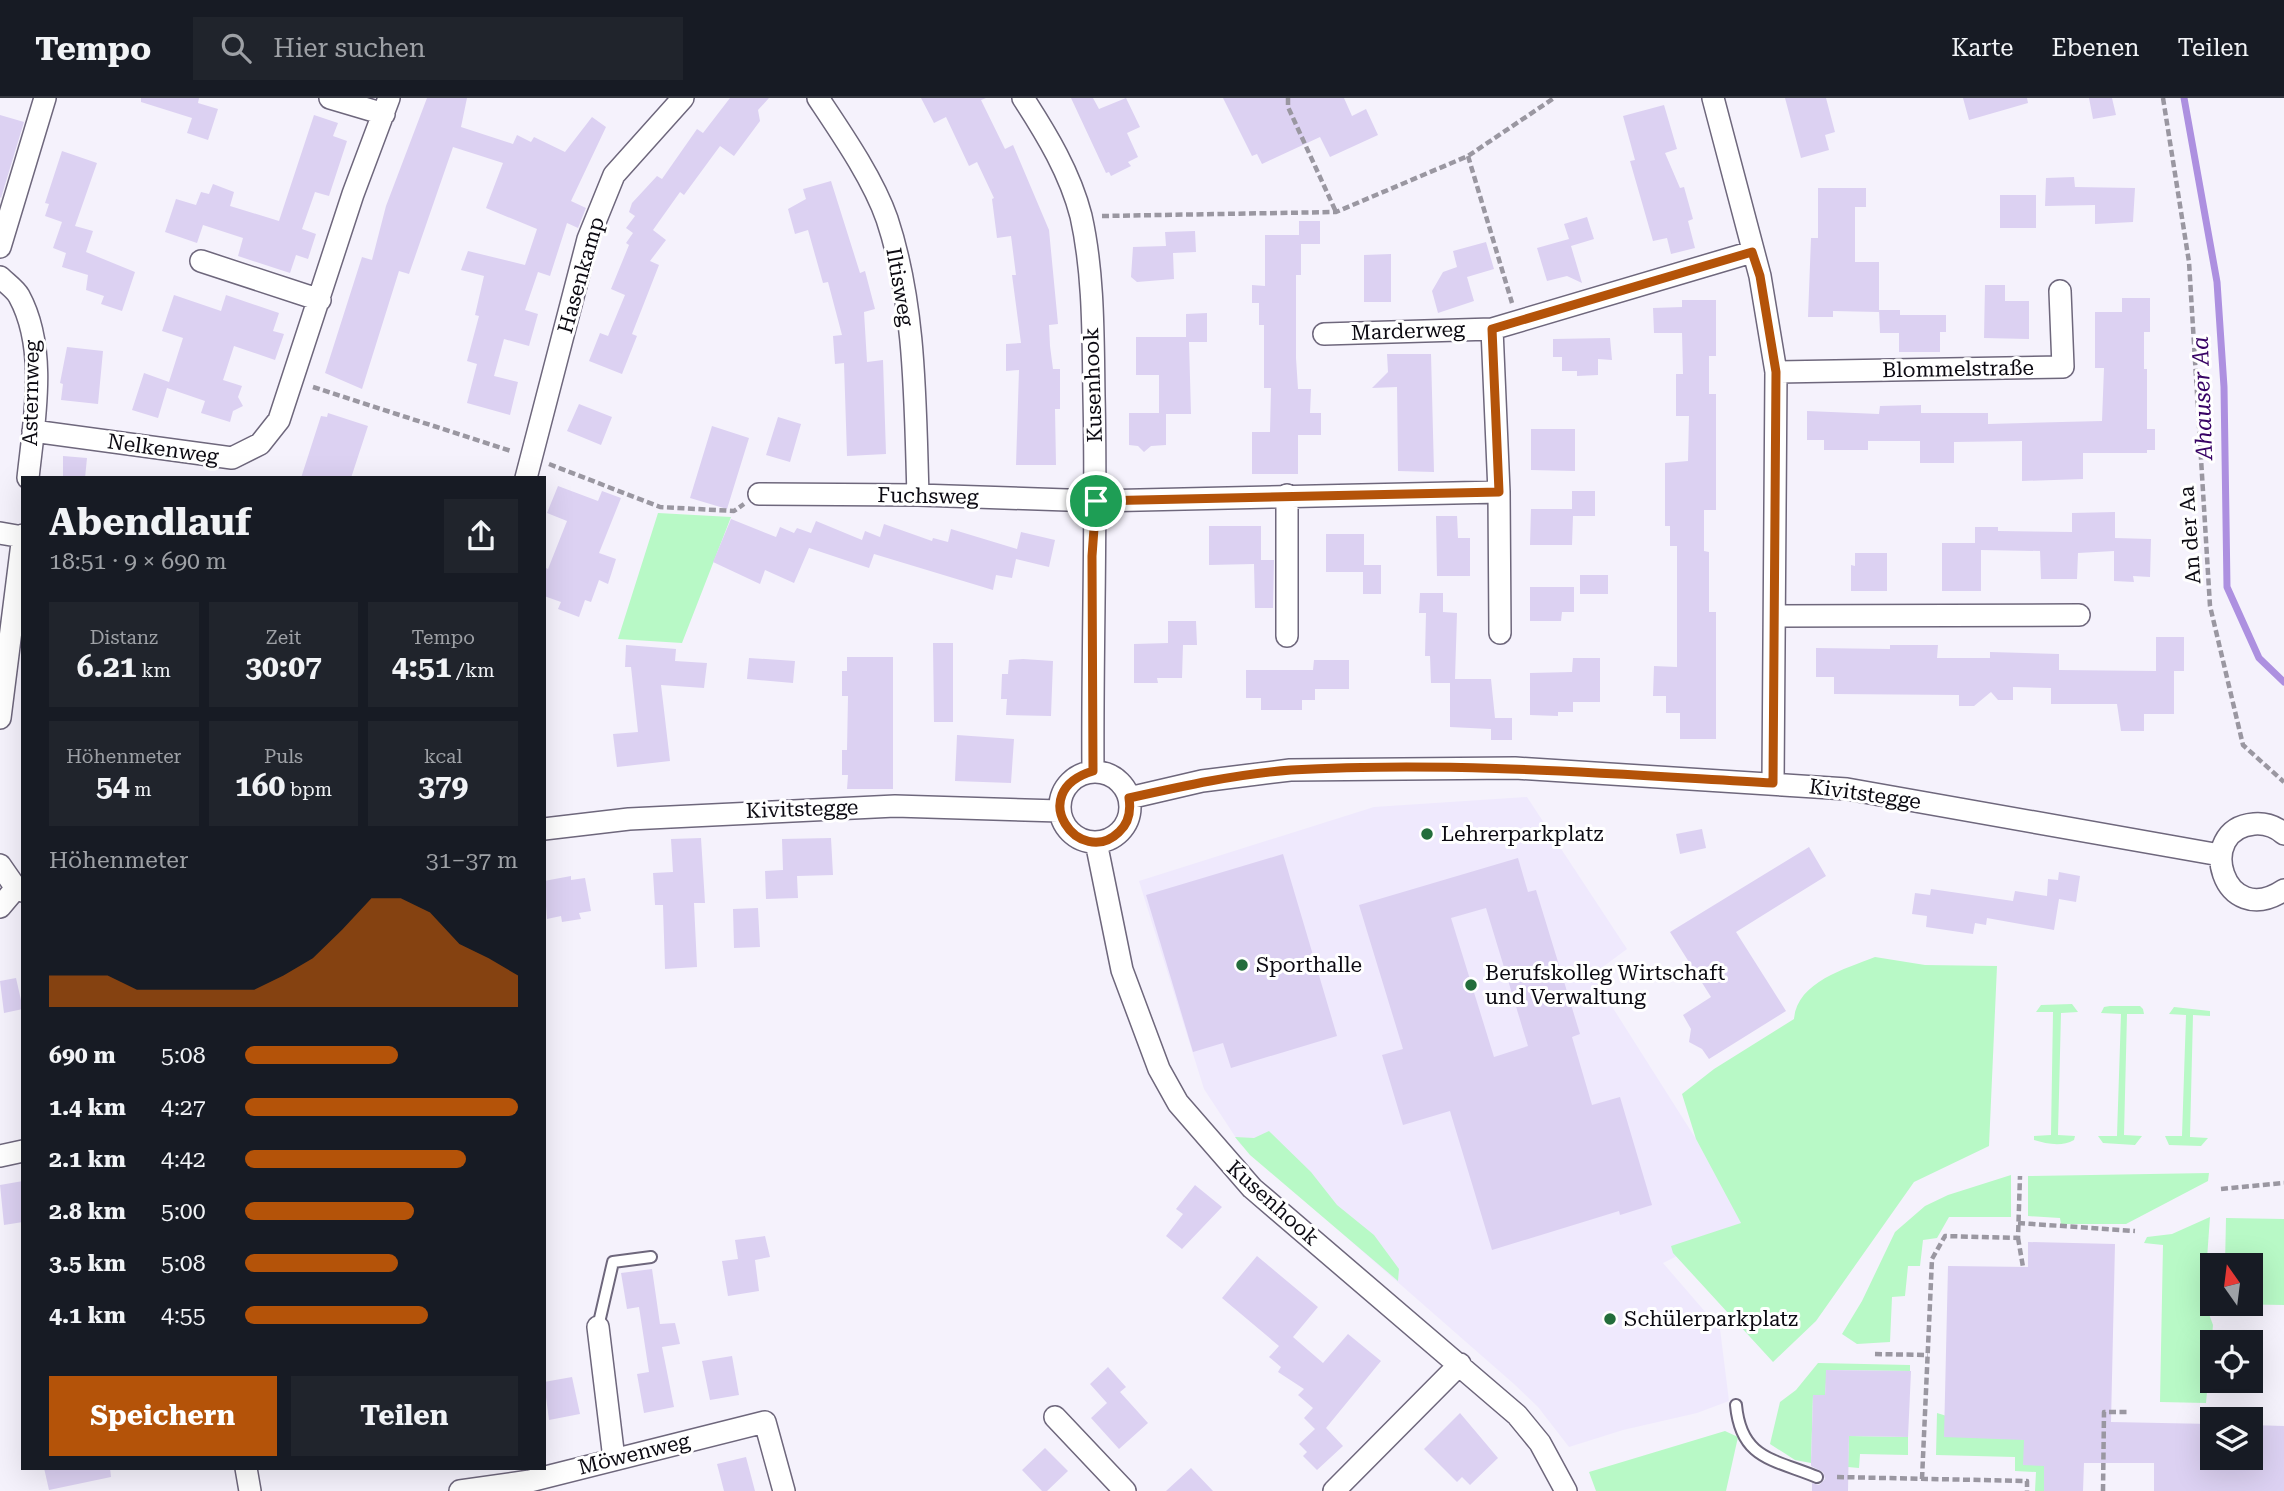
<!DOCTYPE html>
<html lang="de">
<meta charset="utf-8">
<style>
body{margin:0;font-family:"Roboto Serif",serif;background:#20242c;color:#f1f3f6;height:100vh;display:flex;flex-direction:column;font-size:26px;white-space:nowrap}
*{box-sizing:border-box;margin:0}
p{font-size:23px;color:#9ea1a6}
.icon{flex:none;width:38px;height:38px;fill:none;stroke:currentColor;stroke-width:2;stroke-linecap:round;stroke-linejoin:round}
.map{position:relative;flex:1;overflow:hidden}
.sheet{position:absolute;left:21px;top:378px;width:525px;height:994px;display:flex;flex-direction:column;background:#171b24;border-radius:0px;box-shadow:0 7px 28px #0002}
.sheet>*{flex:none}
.needle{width:46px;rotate:346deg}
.tools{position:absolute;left:2200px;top:1155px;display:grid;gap:14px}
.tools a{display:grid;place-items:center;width:63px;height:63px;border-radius:0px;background:#171b24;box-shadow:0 7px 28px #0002;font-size:35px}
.pin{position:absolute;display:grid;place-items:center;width:60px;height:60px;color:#fff;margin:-30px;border:4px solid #fff;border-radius:50%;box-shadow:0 2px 7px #0007}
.round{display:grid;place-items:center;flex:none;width:74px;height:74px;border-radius:0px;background:#20242c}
.summary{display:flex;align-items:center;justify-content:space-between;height:119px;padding:0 28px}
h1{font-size:38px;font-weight:700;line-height:52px}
.metrics{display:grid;grid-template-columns:repeat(3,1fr);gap:10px;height:119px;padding:7px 28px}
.metrics div{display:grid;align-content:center;border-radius:0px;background:#20242c;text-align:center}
.metrics b{font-size:30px;font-weight:700}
.metrics small{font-size:19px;font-weight:400}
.metrics p{font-size:19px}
.chart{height:196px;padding:14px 28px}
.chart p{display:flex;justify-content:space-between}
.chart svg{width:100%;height:126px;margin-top:7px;fill:#b45309;opacity:.7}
.button{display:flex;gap:14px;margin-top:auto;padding:14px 28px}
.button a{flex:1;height:80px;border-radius:0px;background:#b45309;color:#fff;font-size:28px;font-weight:700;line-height:80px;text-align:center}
.button a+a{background:#20242c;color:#f1f3f6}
ul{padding:0 28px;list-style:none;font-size:23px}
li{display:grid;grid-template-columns:112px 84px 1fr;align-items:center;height:52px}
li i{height:18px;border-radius:9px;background:#b45309}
header{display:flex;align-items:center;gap:42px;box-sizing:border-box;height:98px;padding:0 35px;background:#171b24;border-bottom:2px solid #363941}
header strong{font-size:33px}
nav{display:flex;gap:38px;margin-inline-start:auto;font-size:24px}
.search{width:490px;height:63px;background:#20242c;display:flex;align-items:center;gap:18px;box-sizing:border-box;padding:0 24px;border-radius:0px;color:#9ea1a6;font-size:26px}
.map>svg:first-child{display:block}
</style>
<header>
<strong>Tempo</strong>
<div class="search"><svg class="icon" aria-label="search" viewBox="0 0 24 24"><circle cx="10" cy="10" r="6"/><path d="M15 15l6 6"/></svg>Hier suchen</div>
<nav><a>Karte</a><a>Ebenen</a><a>Teilen</a></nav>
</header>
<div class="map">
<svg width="2284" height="1393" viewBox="0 0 2284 1393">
<rect width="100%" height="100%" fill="#f5f2fc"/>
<!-- built -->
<path fill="#efe9fd" d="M1527,699L1627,851L1592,877L1696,1041L1742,1126L1663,1165L1720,1231L1729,1303L1697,1315L1623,1332L1569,1349L1538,1309L1514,1286L1240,1046L1204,991L1139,783L1374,709Z"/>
<!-- green -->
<path fill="#b8f9c6" d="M658,415L731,419L682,545L618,541Z
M1875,859L1925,867L1997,868L1989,1048L1914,1084L1816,1223L1773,1264L1673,1155L1671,1148L1741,1125L1696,1041L1682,996L1714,971L1794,921C1797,884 1845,871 1875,859Z
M2072,906L2078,914L2061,915L2058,1037L2075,1038L2074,1042C2062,1049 2047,1046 2034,1042V1038L2051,1037L2053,914H2036L2041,907Z
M2110,908H2140L2143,911L2144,916H2127L2124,1037L2142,1038L2135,1047L2103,1045L2098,1038H2117L2121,916L2101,915L2104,909Z
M2174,909L2210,913V918L2193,917L2190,1039L2208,1040L2201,1048L2169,1047L2165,1038H2182L2186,917L2169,916Z
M1269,1033L1311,1074L1337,1107L1374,1137L1399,1171L1398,1183L1250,1057L1235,1039L1254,1040Z
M2209,1075L2208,1083L2126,1126H2061L2060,1120L2028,1118V1078Z
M2011,1077V1119H1949L1937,1140L1923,1142L1920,1168H1908L1905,1198L1892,1199L1890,1244L1857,1246L1842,1236L1862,1203L1895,1134L1925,1108L1948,1097Z
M2210,1119L2204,1202L2213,1227L2206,1305L2160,1304L2163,1147L2144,1145L2147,1139L2172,1136Z
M2226,1120L2284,1121V1207L2224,1206H2250V1167H2225Z
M1818,1265L1910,1267V1273L1827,1272L1825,1297H1813L1811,1365L1795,1362L1770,1346L1780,1304L1796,1292Z
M1937,1315L2024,1342L2044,1368V1393H2035L2036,1374L2015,1373V1359L1936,1357Z
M1725,1333L1738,1339L1726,1393H1596L1589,1374Z
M1849,1338L1908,1339V1357L1860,1356L1859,1370L1848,1369Z"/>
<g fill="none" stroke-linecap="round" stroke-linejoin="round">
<!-- stream -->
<path stroke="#ad90e0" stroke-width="7" d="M2184,0L2217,184L2224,289L2227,489L2259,560L2284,584"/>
</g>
<!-- building -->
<path fill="#dcd1f2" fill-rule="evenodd" d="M141,0H199L198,5L218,11L208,42L187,35L192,20L141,4Z
M427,0H467L461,29L513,46L517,37L531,44L534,39L565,54L592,19L606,29L571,103L586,110L578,130L567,125L550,178L538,174L525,212L538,216L529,248L504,241L494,278L518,284L510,317L467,305L477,266L467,263L479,218L475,217L484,178L461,172L468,153L525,167L537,131L486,110L503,65L453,49L409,176L399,173L362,291L325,275L362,159L372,162L386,108Z
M730,0H769L758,12L760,23L734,58L720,48L684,97L680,94L653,132L666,142L650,163L659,167L632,236L637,238L622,276L589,263L600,235L608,238L625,197L611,191L629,147L626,145L633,135L626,130L635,118L629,114L632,105L657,78L662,81L697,31L703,35Z
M921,0H986L981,2L1005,51L1013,47L1049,132L1058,226L1049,227L1050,248L1053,271H1060V311H1055L1056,367H1016L1019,272L1006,273V246L1021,245L1012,177H1016L1011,138L997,140L992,101L994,100L977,64L969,68L946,19L934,25Z
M1071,0H1093L1099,11L1126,0L1140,29L1127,35L1138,59L1128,64L1131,68L1111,78L1109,74L1106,75Z
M1223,0H1344L1352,18L1366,11L1378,37L1330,59L1320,39L1262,66L1257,56L1252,58Z
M1785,0H1826L1835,34L1825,37L1829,52L1801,60Z
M1963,0H2027L2028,5L1969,22Z
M2089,0H2112L2116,17L2093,21Z
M1664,7L1677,51L1665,55L1680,90L1684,89L1693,121L1688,123L1695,150L1671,156L1667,140L1653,143L1630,63L1635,62L1623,18Z
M0,17L24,24L1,100L0,99Z
M314,17L338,25L333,38L347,43L329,98L315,94L302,131L316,136L308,161L296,157L290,175L238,158L243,140L203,127L197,145L165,134L176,101L196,107L201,94L209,96L213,86L234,94L230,108L279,123Z
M62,53L97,65L75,128L93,133L86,154L135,174L122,213L101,206L104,198L86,192L88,177L62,169L66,155L53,150L62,124L45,118L49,106L45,105Z
M2074,79L2075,89L2135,90L2133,124L2095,126V107L2045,108L2046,80Z
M831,83L860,175L865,173L875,211L864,214L867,264L883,262L886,356L847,358L844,265L835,266L833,238L842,237L828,184L823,185L808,132L795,136L788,111L806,101L803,91Z
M1818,90H1866V109H1855V164H1879V214L1833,213V219H1808L1811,140H1818Z
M2000,97H2036V130H2000Z
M1587,119L1594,141L1571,148L1582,185L1567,178L1547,183L1537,150L1569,141L1564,126Z
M1299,123H1320V146H1301V177H1296V260L1298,291H1311L1310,315H1321V337H1298V376H1252V334H1270L1271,290H1264V227H1259V205H1252V187L1265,188V137H1299Z
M1195,133L1196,154L1173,155L1174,181L1137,184L1131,179L1133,149L1166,148L1165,134Z
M1486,144L1494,171L1467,179L1474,203L1438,215L1432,193L1443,174L1457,169L1453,153Z
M1391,156V204H1364V157Z
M1985,187H2005V203H2029V241L1984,240Z
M174,197L221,213L226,197L279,215L273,233L284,236L275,262L234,248L223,282L242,288L238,299L243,308L233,313L230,324L201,315L205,303L167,290L158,320L132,312L144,275L169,284L183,240L162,233Z
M2122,200H2150V234H2144V271H2147V331H2155V352H2147V355H2083V381L2022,383V343L1954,344V365H1920V343H1868V352H1824V342H1807V313L1879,316L1880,308L1921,307V315H1988V326L2102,323L2104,270H2095V214H2122Z
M1682,202H1716V258H1709V296H1716V412H1704V453L1709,454V514H1716V641H1680V615H1666V598H1653L1654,568L1677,569V448H1670V428H1665V365L1688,363L1689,318H1676V276H1683L1682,235H1654L1653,210L1682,209Z
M1879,212H1900V217H1946V234H1940V254H1899V235H1880Z
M1207,215V244H1189L1191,316H1166V347L1151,348L1144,354L1138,348L1129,347V315H1159V277H1136V239H1186V216Z
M1610,240L1612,262L1598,261V277L1577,278V273H1562V259H1553V241Z
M67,249L103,253L98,306L61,302L63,286L60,285Z
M1387,256H1431L1434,374L1398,373L1397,289L1372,290L1388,274Z
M579,306L612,319L601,347L567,333Z
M328,315L368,328L351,380H301L321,318L327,319Z
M778,319L801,326L790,364L766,357Z
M712,328L749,340L727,411L690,400Z
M1531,331H1575V373L1531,372Z
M63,358L87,360L85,380H63Z
M558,388L598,403L602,393L621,400L599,455L616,461L608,486L599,482L591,504L585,502L579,519L558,511L561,504L544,498V469L548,471L567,423L547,415Z
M1572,393H1595V418H1573L1572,447H1530L1531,411H1572Z
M2115,414V440L2151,441L2150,479L2133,478L2134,484L2114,483V453L2078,455L2077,481H2041L2040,453L1981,452V493H1942V445H1975V429H1998V433L2072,434V415Z
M1436,418H1457L1458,440H1470V478H1437Z
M731,421L776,439L780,429L794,435L797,430L811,435L816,423L862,442L865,433L880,439L884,426L932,443L933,440L948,444L951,431L1017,451L1021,434L1055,442L1049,469L1016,461L1012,480L996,477L993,492L874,456L869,470L809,450L794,485L765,472L760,486L713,464Z
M1209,428H1261V462H1274L1273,510H1255L1254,466L1209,467Z
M1326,436H1364V467H1381V496H1363V474H1326Z
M1855,455H1887V493H1851V467L1855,468Z
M1580,477H1608V496H1580Z
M1530,489H1574V514H1562L1561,523H1530Z
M1420,495H1443V514L1457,515L1455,581H1491L1495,620H1512V642H1491V631L1450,629V585H1431L1430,558H1425L1426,515H1419Z
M1168,523H1196L1197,547H1183L1182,580H1157L1158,585H1134V546L1168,545Z
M2156,539H2184V573H2174V616H2144V633H2121L2117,606H2051V590L2013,589V602H1998L1991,594L1974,608H1959V597L1834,596V579H1816V550L1890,551V547H1938L1937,560H1990V554L2059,556V572L2156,573Z
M933,545H953V624H934Z
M626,547L676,551L675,563L707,565L704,590L661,587L670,663L617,669L613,636L638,634L631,569H625Z
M847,559H893V691H847L848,677H842V652H847L848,598H842V573H847Z
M749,560L795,563L793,585L747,581Z
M1573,560H1600V604H1573V614H1558V618L1530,617V575L1572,574Z
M1023,561L1053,563L1051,618L1006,617L1007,601H1001L1002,576H1008L1009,562Z
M1314,562H1349V591H1315V602H1302V612H1261V600H1246V572H1313Z
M957,637L1014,641L1011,685L955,683Z
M1702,731L1706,750L1680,756L1676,736Z
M701,740L705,805H694L697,869L665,871L663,807H655L653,775L673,774L671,741Z
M831,740L833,777L797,778L798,800L766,801L765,773L783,772L782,741Z
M1809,749L1826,778L1736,834L1786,913L1709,961L1702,951L1689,944L1691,931L1683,917L1711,899L1670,834Z
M1283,756L1337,938L1231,970L1223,945L1193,954L1146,797Z
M1518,760L1528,794L1536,792L1562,877L1580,936L1572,939L1592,1007L1620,999L1652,1107L1620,1117L1619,1113L1492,1152L1450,1013L1403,1027L1382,957L1403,951L1359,807ZM1486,810L1528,948L1494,959L1451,820Z
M2059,774L2080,778L2076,804L2059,801L2054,832L1987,820L1986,827L1975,825L1973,836L1926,829L1927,818L1912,816L1915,795L1930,797L1931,791L2013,803L2015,793L2047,798L2048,781L2058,782Z
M571,778V782L585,780L591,813L579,815L581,821L562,824L561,818L547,821L544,783Z
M758,810L760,849L734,850L733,811Z
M16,880L23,911L4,915L0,883Z
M23,1083V1124L4,1127L0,1087Z
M1195,1087L1222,1109L1182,1151L1166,1138L1183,1116L1176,1111Z
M765,1138L770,1159L755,1162L759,1193L728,1198L722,1163L738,1161L735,1142Z
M2028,1144L2115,1146L2111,1324L2212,1326V1360H2250V1327L2284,1328V1393H2154V1365H2084L2083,1393H2044V1368L2023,1367L2024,1342L1944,1339L1948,1168L2028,1169Z
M1257,1158L1318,1209L1293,1239L1323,1265L1348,1236L1381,1263L1326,1330L1343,1348L1317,1372L1303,1358L1307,1354L1299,1346L1315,1331L1304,1320L1313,1310L1298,1297L1304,1291L1278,1274L1281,1269L1269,1259L1279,1248L1222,1200Z
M652,1171L660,1226L675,1225L680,1246L662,1249L674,1309L644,1315L637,1276L649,1274L639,1209L627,1211L621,1175Z
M732,1258L739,1297L710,1302L702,1263Z
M1108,1269L1126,1289L1120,1294L1148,1325L1119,1351L1091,1320L1107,1305L1090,1286Z
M1826,1272L1911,1273L1908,1339L1849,1338L1848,1393H1812V1385L1819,1387L1825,1381L1823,1374L1811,1368V1365L1813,1297H1825Z
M572,1279L580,1316L549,1322L544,1284Z
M1460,1315L1498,1360L1470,1387L1462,1379L1457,1384L1424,1351Z
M1045,1350L1068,1373L1047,1393H1042L1022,1372Z
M746,1359L755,1393H724L717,1366Z
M44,1370H110L111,1379L49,1392Z
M1191,1370L1213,1393H1166Z"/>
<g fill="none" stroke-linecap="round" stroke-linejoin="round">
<defs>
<path id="lane" d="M598,1229L613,1164L651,1159
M1736,1307C1741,1361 1773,1361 1817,1379"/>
<path id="street" d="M330,0L384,16
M818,0C842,36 873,81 887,121C916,208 915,306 918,397
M1023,0C1047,37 1070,75 1081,118C1094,176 1093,239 1094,298C1097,423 1092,548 1093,673
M1713,0L1760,178L1776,274L1773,685
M0,149L45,0
M201,163L320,202
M0,179C6,185 15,191 19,198C48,251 34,323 28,380
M1324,236L1492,231
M1776,274L2063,269L2060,193
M33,333L232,360L260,346L279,322L353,96L389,0
M526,380L588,141L614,77L683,0
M1499,394L1500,535
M759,396L918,397L1096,403L1499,394L1492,231L1752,154
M1287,397V538
M0,435L23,439
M1777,518L2079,517
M0,620L23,437
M1060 709a35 35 0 1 1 70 0a35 35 0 1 1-70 0Z
M1129,700L1202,683L1290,672L1515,670L1847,691L2220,757
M544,731L629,721L895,708L1060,713
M2284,736C2275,728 2266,725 2254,726C2194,731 2223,833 2284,792
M1096,744L1122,872L1159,971L1178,1005L1252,1090L1517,1317L1540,1345L1566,1393
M0,767L16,790L23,793
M0,809L16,790
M0,1058L23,1053
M598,1229L614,1361
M1055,1319L1125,1393
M246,1370L250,1393
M460,1393L530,1383L765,1324L784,1393
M1334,1393L1460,1266"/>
</defs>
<!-- lane casing -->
<use href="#lane" stroke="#6e677c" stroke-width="14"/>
<!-- street casing -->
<use href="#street" stroke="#6e677c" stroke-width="24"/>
<!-- path -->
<path stroke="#9a97a1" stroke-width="4.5" stroke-dasharray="7 3.5" stroke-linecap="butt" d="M1288,0V9L1336,114
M2163,0L2189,164L2210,508L2243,647L2284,684
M1468,58L1512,205
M1102,118L1336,114L1468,58L1554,0
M313,289L511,353
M549,366L660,409L734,413L744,406
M2221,1091L2284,1085
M2018,1125L2135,1133
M2018,1140L2023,1169
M1875,1256L1928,1257
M1837,1379L2027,1383V1393
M1922,1381L1932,1161L1945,1138L2018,1140L2020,1078
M2103,1393L2104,1314H2127"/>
<!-- lane -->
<use href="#lane" stroke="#fff" stroke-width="10"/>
<!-- street -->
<use href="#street" stroke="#fff" stroke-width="21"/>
</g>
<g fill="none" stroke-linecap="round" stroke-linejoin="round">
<defs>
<path id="route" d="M1752,154L1760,178L1776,274L1773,685C1613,676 1452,663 1291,672C1237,676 1183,688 1129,700C1131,713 1129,725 1119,734C1080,772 1023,694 1093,673L1092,458L1096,403L1499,394L1492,231Z"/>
</defs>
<!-- route casing -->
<use href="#route" stroke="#fff" stroke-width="14"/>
<!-- route -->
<use href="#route" stroke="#b45309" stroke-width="9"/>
</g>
<!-- markers -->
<g fill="#236d3b" stroke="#fff" stroke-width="2.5">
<circle cx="1427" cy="736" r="7"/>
<circle cx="1242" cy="867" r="7"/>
<circle cx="1471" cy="887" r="7"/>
<circle cx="1610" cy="1221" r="7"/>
</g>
<g text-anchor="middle" stroke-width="6" stroke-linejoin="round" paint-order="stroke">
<!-- street labels -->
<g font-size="21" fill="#0c0a12" stroke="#fff">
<text transform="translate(581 177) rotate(-74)" y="7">Hasenkamp</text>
<text transform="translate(900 189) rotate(80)" y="7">Iltisweg</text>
<text transform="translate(1408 233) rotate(-2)" y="7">Marderweg</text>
<text transform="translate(1958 271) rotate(-1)" y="7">Blommelstraße</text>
<text transform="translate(1093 287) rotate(-92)" y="7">Kusenhook</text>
<text transform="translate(31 295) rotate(-89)" y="7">Asternweg</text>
<text transform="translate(163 351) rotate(8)" y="7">Nelkenweg</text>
<text transform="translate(928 398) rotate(1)" y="7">Fuchsweg</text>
<text transform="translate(2190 437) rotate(-94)" y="7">An der Aa</text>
<text transform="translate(1865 696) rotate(8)" y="7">Kivitstegge</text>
<text transform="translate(802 711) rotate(-2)" y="7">Kivitstegge</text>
<text transform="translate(1273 1105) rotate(42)" y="7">Kusenhook</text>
<text transform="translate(634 1356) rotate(-14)" y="7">Möwenweg</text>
</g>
<!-- poi labels -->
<g font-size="21" fill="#0c0a12" stroke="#fff" text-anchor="start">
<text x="1441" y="743">Lehrerparkplatz</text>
<text x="1256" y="874">Sporthalle</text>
<text x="1485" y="882">Berufskolleg Wirtschaft<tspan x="1485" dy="24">und Verwaltung</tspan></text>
<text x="1624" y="1228">Schülerparkplatz</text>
</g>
<!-- water labels -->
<g font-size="23" font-style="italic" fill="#380365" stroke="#fff">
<text transform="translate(2202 300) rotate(-92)" y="8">Ahauser Aa</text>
</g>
</g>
</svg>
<div class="tools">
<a><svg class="needle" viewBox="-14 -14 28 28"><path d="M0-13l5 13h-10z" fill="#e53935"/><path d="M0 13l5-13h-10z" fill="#9ea1a6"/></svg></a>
<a><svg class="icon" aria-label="locate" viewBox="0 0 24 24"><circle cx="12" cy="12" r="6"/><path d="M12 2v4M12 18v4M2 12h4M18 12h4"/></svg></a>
<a><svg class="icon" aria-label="layers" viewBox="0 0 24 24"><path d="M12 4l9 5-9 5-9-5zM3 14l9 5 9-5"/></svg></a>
</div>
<div class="pin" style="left:1096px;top:403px;background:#1e9e55"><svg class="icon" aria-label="arrive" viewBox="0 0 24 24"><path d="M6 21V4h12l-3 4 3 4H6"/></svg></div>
<section class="sheet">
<div class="summary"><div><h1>Abendlauf</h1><p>18:51 · 9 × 690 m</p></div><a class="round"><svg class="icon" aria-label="share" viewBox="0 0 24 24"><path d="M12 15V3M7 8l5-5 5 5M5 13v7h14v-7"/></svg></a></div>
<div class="metrics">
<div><p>Distanz</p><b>6.21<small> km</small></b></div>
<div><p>Zeit</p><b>30:07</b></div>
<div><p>Tempo</p><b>4:51<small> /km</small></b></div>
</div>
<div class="metrics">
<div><p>Höhenmeter</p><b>54<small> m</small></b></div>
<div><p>Puls</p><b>160<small> bpm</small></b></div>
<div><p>kcal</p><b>379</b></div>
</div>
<div class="chart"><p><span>Höhenmeter</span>31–37 m</p>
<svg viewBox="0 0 160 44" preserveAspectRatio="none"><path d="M0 44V33L10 33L20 33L30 38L40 38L50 38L60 38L70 38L80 33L90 27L100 17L110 6L120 6L130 11L140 22L150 27L160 33V44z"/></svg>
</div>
<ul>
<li><b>690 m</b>5:08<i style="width:56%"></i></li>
<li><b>1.4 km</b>4:27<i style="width:100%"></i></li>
<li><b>2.1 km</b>4:42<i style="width:81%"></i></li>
<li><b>2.8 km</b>5:00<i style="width:62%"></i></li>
<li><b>3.5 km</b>5:08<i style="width:56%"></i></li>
<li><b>4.1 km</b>4:55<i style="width:67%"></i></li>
</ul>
<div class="button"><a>Speichern</a><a>Teilen</a></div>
</section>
</div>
